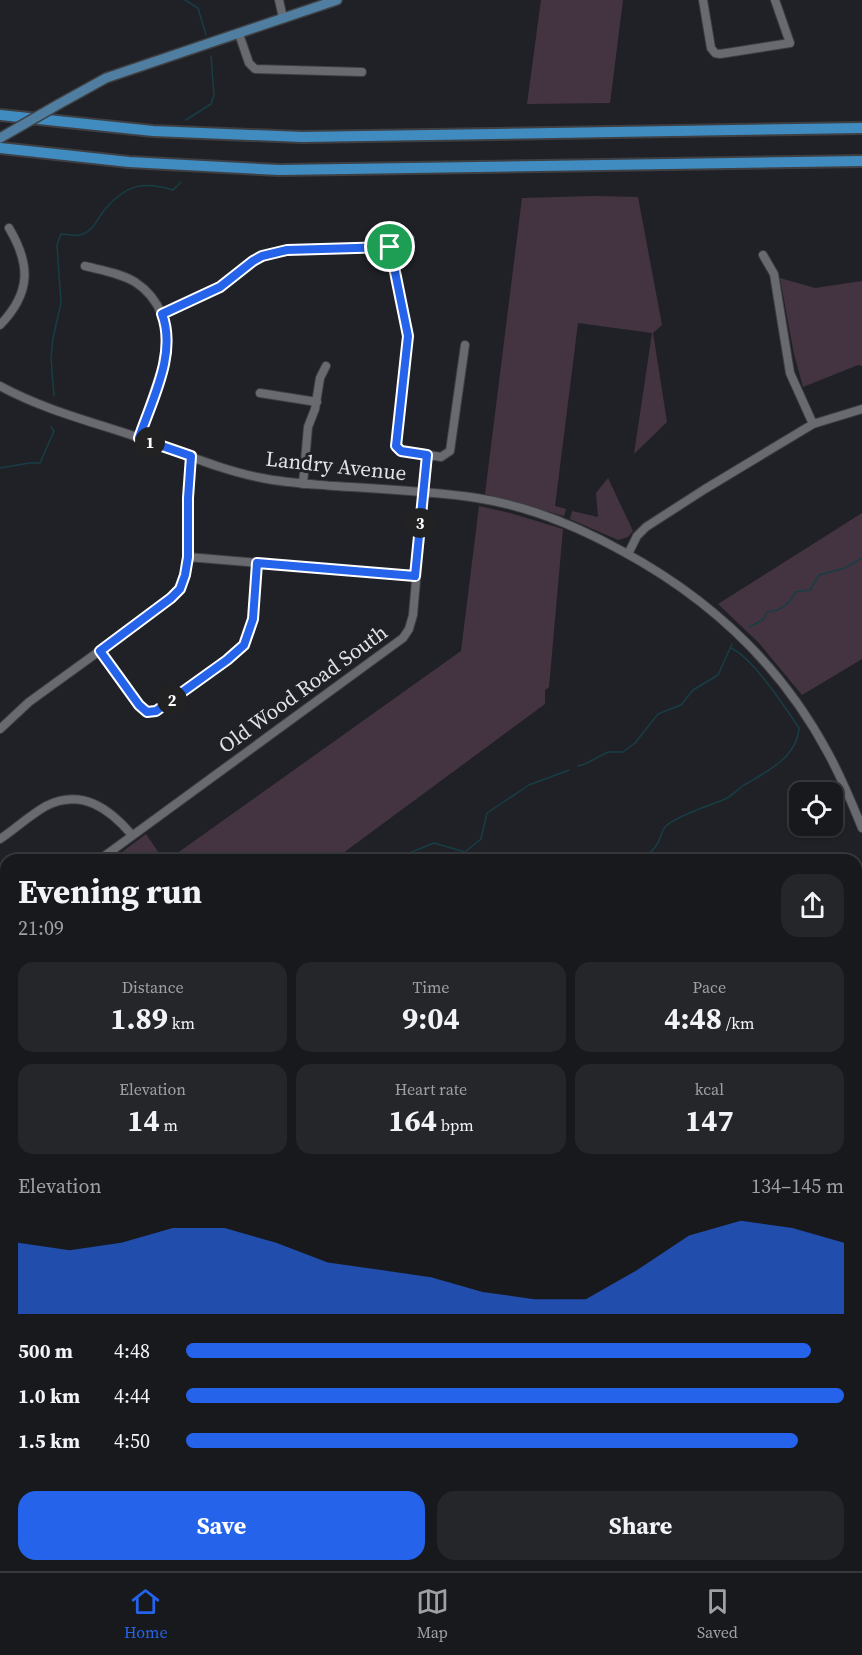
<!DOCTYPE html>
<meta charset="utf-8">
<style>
body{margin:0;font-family:"Source Serif 4",serif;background:#252629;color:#f1f3f6;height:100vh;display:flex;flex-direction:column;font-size:22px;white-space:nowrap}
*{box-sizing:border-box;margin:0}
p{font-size:20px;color:#9fa0a3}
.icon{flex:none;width:33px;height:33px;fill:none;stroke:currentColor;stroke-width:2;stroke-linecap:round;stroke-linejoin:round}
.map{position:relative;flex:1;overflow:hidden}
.sheet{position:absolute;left:0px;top:854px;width:862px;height:718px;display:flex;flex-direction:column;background:#18191c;border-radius:18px 18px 0 0;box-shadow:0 2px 4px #0004,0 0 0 2px #36383b}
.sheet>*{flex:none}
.buttons{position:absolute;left:789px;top:782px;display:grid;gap:12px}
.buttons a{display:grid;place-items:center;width:54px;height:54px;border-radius:12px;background:#18191c;box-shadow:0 2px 4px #0004,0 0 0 2px #36383b;font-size:30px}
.pin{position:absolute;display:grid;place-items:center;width:51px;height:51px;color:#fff;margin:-26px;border:3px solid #fff;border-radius:50%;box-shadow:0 2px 6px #0007}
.km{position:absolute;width:30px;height:30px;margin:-15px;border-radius:50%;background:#222;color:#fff;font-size:16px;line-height:30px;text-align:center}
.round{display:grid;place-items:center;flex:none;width:63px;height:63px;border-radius:18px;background:#252629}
.overview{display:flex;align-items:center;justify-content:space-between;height:102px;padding:0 18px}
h1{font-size:33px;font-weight:700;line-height:45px}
.figures{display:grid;grid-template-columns:repeat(3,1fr);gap:9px;height:102px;padding:6px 18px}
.figures div{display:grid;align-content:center;border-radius:15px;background:#252629;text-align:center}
.figures b{font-size:30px;font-weight:700}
.figures small{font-size:16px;font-weight:400}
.figures p{font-size:16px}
.chart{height:168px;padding:12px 18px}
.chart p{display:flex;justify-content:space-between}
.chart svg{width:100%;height:108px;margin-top:6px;fill:#2563eb;opacity:.7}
.action{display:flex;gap:12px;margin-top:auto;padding:12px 18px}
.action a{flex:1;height:69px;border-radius:18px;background:#2563eb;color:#fff;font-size:24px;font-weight:700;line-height:69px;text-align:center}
.action a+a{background:#252629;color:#f1f3f6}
ul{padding:0 18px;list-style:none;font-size:20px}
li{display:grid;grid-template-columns:96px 72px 1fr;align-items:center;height:45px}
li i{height:15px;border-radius:8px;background:#2563eb}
.tabs{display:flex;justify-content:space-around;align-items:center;height:84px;border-top:2px solid #36383b;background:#18191c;font-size:16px;color:#9fa0a3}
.tabs a{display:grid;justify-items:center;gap:3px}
.tabs .active{color:#2563eb}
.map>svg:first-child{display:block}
</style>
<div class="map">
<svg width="862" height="1571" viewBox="0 0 862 1571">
<rect width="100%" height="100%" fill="#202126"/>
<!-- green -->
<path fill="#443441" d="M541,0H623L610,103L527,104Z
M593,196L638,197L662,325L653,333L667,422L634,454L652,333L578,323L555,506L566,509L564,516L485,494L522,198Z
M780,278L815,288L862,281V366L858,365L803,387L794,354Z
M608,478L633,531L628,537L618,540L570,519L572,511L598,517L596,493Z
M479,506L510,513L563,529L549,687L545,690V704L335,859H169L461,651Z
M862,513V659L802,695L759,643L718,604Z
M146,834L163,859H113Z
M862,956V1407L857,1411L856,958Z
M6,976V1566H72L62,1571H0V980Z
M410,1566H549L550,1571H413Z
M626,1566H725L727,1571H611Z"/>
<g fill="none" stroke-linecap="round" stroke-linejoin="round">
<!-- stream -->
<path stroke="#173e45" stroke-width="1.5" d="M185,0L198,8L206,35
M186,120L211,104L214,95L211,56
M54,396L51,358L53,338L61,303L57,245L61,234C67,234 75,236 80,235C95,231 97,218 106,208C127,184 144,181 173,190L181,182
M0,468L29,463H40L54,431L51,427
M749,627L763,620L767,612C781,611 790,604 795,592L810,590L819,575L845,568L862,558
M578,766L585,764L608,752H623L635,743L658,714L681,705L693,690L718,675L732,644
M379,860L383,857L397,858L434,843L465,852L481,839L487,813L529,785L569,770
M644,860C648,853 652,852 656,846C661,840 660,832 666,826C676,816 711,805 725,799C732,796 737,790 744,785C766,772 797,758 799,728C785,707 752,657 731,648
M856,1065L862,1061
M685,1566L689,1571
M424,1571L436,1566"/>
<defs>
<path id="minor" d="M279,0L283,18
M703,0L711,48L715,53L720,54L790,43L775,0
M239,34L249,63L255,69L362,72
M390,247L408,336L396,444L399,450L441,457L450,451L465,345
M763,255L774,274L790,373L813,424
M85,266C101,270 120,273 135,282C160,298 171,328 166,356L139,438
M162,314L221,287L253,260L262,256L287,250L390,247L400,245L410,238
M0,325C31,293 31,265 9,228
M0,386C44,410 93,422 140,438C180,452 220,470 262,478C286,483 310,484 334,486C381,489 430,491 477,498C528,506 577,526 622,551C709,598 781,665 828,753C841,777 852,803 862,828
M260,393L317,402
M303,484L308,427L315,409L320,378L326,366
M628,554L637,536L646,527L705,489L813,424L862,409
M188,557L415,576
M100,651L139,705L147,712L156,711L227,660L244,645L250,632L253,619L257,563
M0,729L29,702L149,615L171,598L180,589L185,575L188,557V498L191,456
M0,839C15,829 30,815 46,806C82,788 110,809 132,835
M99,860L403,638L409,629L413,615L427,455
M856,883L862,880
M0,930L6,926
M181,1566L182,1571
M799,1566L804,1571"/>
<path id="major" d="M59,104L106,78L337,0"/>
<path id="highway" d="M0,115L153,131L302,137L862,128
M0,148L129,162L279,170L862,161"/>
</defs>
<!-- minor casing -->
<use href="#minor" stroke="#3e3f42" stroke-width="10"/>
<!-- major casing -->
<use href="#major" stroke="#3e3f42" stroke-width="12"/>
<!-- highway casing -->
<use href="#highway" stroke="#3e3f42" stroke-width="14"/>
<!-- minor -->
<use href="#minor" stroke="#686a70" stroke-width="8"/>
<!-- major -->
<use href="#major" stroke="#507ea1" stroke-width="9"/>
<!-- highway -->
<use href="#highway" stroke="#408cc1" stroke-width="10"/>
<defs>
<path id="major-bridge" d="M0,138L59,104"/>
</defs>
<!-- major-bridge casing -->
<use href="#major-bridge" stroke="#3e3f42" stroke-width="12" stroke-linecap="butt"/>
<!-- major-bridge -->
<use href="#major-bridge" stroke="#507ea1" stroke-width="9"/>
</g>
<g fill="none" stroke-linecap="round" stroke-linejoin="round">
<defs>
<path id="route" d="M390,247L408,336L396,446L401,451L427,455L415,576L257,563L253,619L244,645L227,660L156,711L147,712L139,705L100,651L171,598L180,589L185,575L188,557V498L191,456L139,438C152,399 177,354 162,314L220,287L253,261L262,256L287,250Z"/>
</defs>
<!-- route casing -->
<use href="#route" stroke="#fff" stroke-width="12"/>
<!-- route -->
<use href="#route" stroke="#2563eb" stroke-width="8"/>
</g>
<g text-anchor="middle" stroke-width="6" stroke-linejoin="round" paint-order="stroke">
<!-- street labels -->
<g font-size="21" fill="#e1e2e5" stroke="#202126">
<text transform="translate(336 466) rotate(6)" y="7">Landry Avenue</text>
<text transform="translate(303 689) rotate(-36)" y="7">Old Wood Road South</text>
</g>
</g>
</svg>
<div class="buttons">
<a><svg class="icon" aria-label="locate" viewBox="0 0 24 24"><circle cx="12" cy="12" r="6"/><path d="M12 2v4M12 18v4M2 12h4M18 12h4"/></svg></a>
</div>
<div class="pin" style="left:390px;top:247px;background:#1e9e55"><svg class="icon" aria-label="arrive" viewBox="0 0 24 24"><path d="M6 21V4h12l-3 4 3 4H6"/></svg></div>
<b class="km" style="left:150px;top:442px">1</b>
<b class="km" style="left:172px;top:700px">2</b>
<b class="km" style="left:420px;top:523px">3</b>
<section class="sheet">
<div class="overview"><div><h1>Evening run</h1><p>21:09</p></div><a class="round"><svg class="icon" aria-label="share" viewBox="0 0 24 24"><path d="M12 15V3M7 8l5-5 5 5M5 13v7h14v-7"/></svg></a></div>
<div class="figures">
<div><p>Distance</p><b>1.89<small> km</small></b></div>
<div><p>Time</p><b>9:04</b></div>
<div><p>Pace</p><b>4:48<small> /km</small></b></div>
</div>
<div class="figures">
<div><p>Elevation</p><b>14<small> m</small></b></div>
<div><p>Heart rate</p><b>164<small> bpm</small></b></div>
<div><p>kcal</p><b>147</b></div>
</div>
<div class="chart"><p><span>Elevation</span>134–145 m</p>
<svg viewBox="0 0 160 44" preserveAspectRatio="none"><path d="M0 44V15L10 18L20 15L30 9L40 9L50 15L60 23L70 26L80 29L90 35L100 38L110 38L120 26L130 12L140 6L150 9L160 15V44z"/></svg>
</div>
<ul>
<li><b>500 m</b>4:48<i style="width:95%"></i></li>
<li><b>1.0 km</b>4:44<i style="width:100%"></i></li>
<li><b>1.5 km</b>4:50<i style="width:93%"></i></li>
</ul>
<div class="action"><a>Save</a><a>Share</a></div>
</section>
</div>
<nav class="tabs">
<a class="active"><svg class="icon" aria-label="home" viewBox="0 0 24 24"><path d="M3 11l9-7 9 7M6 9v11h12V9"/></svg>Home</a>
<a><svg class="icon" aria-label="map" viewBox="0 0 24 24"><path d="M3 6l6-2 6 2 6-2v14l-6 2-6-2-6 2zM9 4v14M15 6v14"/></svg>Map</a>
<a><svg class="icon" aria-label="saved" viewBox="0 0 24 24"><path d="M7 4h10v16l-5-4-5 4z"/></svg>Saved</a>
</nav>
